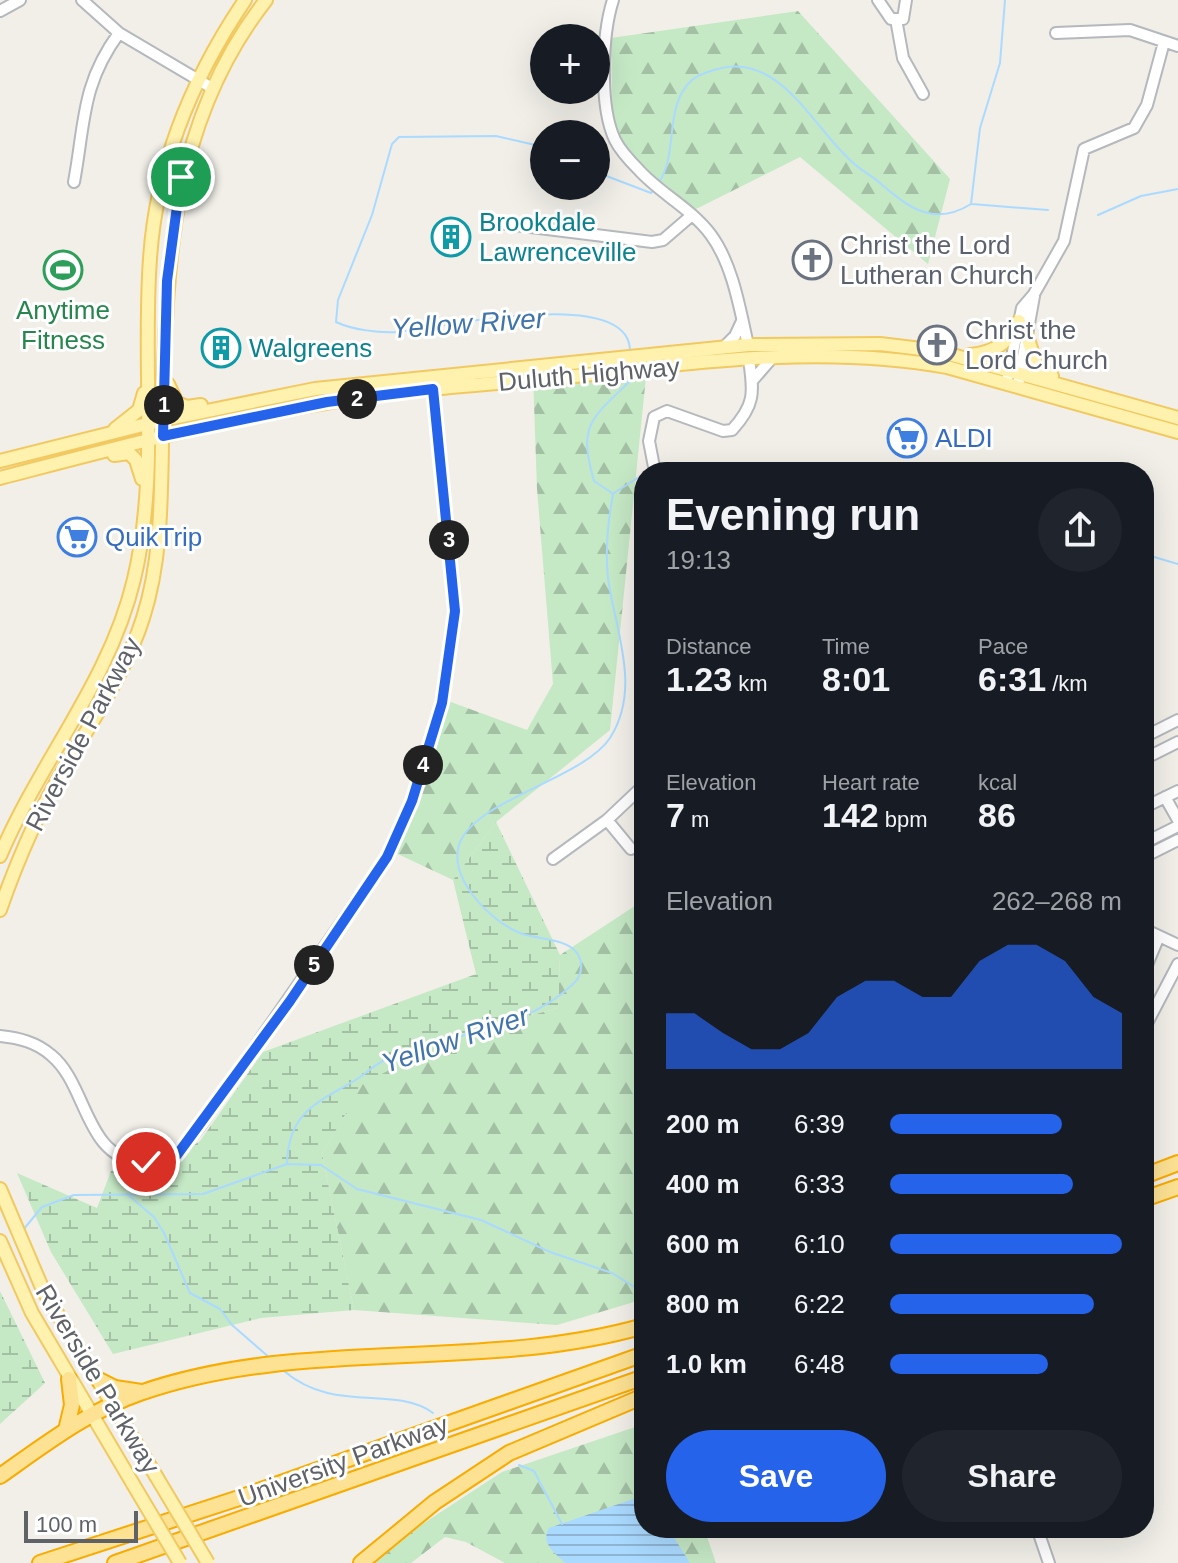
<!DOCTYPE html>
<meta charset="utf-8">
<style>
body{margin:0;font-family:Arial,sans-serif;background:#20242c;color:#f1f3f6;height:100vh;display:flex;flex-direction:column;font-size:30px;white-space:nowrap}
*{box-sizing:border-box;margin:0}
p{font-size:26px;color:#9ea1a6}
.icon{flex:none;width:44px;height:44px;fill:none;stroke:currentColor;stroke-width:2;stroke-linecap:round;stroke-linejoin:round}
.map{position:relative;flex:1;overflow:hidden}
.panel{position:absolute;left:634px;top:462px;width:520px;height:1076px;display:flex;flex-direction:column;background:#171b24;border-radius:32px;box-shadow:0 8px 32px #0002}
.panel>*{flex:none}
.fabs{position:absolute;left:530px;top:24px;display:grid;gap:16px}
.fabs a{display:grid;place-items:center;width:80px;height:80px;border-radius:50%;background:#171b24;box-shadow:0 8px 32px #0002;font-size:40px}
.scale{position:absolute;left:24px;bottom:20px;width:114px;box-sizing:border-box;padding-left:8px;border:4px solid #5f6368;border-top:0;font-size:22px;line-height:28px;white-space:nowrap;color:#5f6368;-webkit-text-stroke:6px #fff;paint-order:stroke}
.pin{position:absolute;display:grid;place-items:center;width:68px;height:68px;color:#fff;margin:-34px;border:4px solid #fff;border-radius:50%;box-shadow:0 2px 8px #0007}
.km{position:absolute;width:40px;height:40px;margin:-20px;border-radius:50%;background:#222;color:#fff;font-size:22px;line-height:40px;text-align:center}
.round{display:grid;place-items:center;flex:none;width:84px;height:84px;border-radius:42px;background:#20242c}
.headline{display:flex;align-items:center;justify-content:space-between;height:136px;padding:0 32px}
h1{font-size:44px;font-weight:700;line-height:60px}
.metrics{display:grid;grid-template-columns:repeat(3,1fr);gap:12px;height:136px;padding:8px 32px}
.metrics div{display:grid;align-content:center}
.metrics b{font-size:34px;font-weight:700}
.metrics small{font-size:22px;font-weight:400}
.metrics p{font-size:22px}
.chart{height:224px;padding:16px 32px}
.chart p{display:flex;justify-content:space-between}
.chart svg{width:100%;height:144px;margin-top:8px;fill:#2563eb;opacity:.7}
.primary-button{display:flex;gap:16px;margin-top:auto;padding:16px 32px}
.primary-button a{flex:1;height:92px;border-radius:48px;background:#2563eb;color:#fff;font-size:32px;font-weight:700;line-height:92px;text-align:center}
.primary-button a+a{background:#20242c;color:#f1f3f6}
ul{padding:0 32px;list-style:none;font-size:26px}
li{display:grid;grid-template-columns:128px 96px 1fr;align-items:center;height:60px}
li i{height:20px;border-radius:10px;background:#2563eb}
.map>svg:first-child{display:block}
</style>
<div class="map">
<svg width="1178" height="1563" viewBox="0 0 1178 1563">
<defs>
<pattern id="forest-firs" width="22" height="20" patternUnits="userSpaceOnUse" patternTransform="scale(2)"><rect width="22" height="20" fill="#c5e8c5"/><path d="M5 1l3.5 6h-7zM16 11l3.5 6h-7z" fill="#a3c0a4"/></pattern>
<pattern id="wetland-marsh" width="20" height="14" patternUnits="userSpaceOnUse" patternTransform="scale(2)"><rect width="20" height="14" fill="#c5e8c5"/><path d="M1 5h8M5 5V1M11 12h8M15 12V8" fill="none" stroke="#a3c0a4"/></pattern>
<pattern id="water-rules" width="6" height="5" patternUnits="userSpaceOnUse" patternTransform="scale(2)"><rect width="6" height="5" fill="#aadaff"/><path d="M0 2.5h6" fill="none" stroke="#8eb4d2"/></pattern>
</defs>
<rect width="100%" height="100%" fill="#f1efe8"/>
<!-- forest -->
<path fill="url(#forest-firs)" d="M798,11L950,179L928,264L800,157L692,211L613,140L611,38Z
M647,367L610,730L496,822L453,880L383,847L434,736L440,698L527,730L553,684L537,489L533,375Z
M644,900V1299L557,1325L354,1310L322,1154L363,1083L453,1036L558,1008L560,955Z
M644,1424V1528H704L716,1563H505L466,1542L445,1537L411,1563H375L421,1525L502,1472Z"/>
<!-- wetland -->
<path fill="url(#wetland-marsh)" d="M496,822L560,955L558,1008L453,1036L363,1084L322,1154L354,1310L261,1318L113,1354L51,1252L17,1173L97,1208L111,1171L161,1167L200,1141L263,1052L476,974L453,880Z
M0,1291L45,1383L0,1424Z"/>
<!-- water -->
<path fill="url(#water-rules)" d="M636,1498L644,1499V1528H668L690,1563H565C555,1553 540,1543 549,1528Z"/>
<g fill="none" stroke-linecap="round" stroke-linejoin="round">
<!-- stream -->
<path stroke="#aadaff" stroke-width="2" d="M544,147L496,136L399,137L392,144L372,215L338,300L336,322C353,330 379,333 397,332C435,329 632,283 630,352
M596,172L651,193L653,191
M659,182C679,153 663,106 692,80C698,75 707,72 714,70C778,49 812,126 851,161C860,170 871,175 880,183C909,208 934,227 971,204L980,128L1000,63L1005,0
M972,204L1048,210
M1098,215L1141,196L1178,189
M612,493L594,481C578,425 590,420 629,382L630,374
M614,493L644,474
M1144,554L1178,564
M287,1164C288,1113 316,1103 354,1081C366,1074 376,1063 389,1058C450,1033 525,1031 573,984C584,974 584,957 572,948C558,938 536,939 520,933C490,921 449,879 459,845C473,800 582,780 610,738C642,688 615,630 608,578C605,551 608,521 613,494
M127,1194L154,1217L164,1233L190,1293L220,1309L232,1325L271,1359
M23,1230L42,1207L74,1195L203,1194L287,1164L321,1165L357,1189L481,1220L550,1252L612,1273L644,1293
M284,1371C334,1414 395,1385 433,1413
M519,1465L534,1471L562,1524"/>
<defs>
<path id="minor" d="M82,0L119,33L212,88
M613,0C602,34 599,107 615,140C620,150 630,161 638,169C659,193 691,208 711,235C733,265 740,310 748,345
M878,0L891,19H896
M0,11L20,0
M896,19L903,58L923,94
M896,19H903L906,0
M1056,33L1130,30L1178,46
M74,182C85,123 81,85 119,33
M499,223L652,242L663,240L692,215
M723,348L735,336L742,321
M1008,376L1022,308L1034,294L1064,241L1084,149L1134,128L1147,105L1164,42
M752,381L772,358
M1018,385L1034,296
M655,472L649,441L654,417L667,411L723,431L732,430C755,405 754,393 749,360
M1144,737L1178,720
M1144,759L1178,742
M643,787L644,814
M1144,795L1149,805L1178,791
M1165,797L1178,820
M607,820L631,849
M1144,843L1178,826
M1144,857L1178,840
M553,859L607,820L643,786
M1144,929L1178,945
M1144,972L1159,936
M1144,1029L1178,964
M0,1036C19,1038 36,1042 51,1055C88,1085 84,1157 141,1162C171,1164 183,1148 200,1126L387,857L412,801L442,703L455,611L433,389
M1037,1528L1049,1563"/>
<path id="major" d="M1027,336L1037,367L1052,376
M970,355C997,352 1007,343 1019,321
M168,384L177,403L187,407L201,405
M115,429L139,410L144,393
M114,455L129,453L136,460L142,479
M0,461L163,420L315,389L748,345L880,344L938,351L1178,418
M0,478C108,450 215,421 325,403C411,388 498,384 584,375C704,361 827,345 947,367L1178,432
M0,856C40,761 110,681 134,579C159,475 142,365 150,259C156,165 193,77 245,0
M0,910C17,861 38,812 65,767C93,719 126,672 143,618C161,562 161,502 162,444C167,285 162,133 266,0
M0,1189L43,1290L156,1476
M0,1241L32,1313L133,1484"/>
<path id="highway" d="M1144,1176L1178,1163
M1144,1199L1178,1187
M99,1380L115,1388L141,1392
M66,1430L72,1405L69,1379
M0,1476C44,1445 88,1411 140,1393C303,1336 480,1373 644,1326
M40,1563L239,1498L644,1354
M115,1563L644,1377
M361,1563L435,1502L509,1453L644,1396"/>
</defs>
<!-- minor casing -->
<use href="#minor" stroke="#b5b8bc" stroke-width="14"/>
<!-- major casing -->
<use href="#major" stroke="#f2c960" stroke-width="16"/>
<!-- highway casing -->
<use href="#highway" stroke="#f9ab00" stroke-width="18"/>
<!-- minor -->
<use href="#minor" stroke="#fff" stroke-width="10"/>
<!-- major -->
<use href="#major" stroke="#fff2af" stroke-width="12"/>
<!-- highway -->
<use href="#highway" stroke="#fde293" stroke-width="14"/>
<defs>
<path id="major-bridge" d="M156,1476L208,1563
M133,1484L180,1563"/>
</defs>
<!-- major-bridge casing -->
<use href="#major-bridge" stroke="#f2c960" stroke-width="16" stroke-linecap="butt"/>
<!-- major-bridge -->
<use href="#major-bridge" stroke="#fff2af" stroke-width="12"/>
</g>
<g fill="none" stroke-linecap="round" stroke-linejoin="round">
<defs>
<path id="route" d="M146,1162L177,1155L290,1001L387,857L412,801L442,703L455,611L433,389L327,402L163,436L167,281L181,177"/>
</defs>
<!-- route casing -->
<use href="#route" stroke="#fff" stroke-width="16"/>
<!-- route -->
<use href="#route" stroke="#2563eb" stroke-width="10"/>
</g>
<!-- icons -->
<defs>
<symbol id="building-ring" viewBox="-11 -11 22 22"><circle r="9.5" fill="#fff" stroke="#0f9aa8" stroke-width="1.5"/><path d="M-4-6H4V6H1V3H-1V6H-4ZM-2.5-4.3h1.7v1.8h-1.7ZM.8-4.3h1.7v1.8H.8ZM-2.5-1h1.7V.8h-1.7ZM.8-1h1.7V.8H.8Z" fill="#0f9aa8"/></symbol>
<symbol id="church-ring" viewBox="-11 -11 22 22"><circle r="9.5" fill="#fff" stroke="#6b7280" stroke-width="1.5"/><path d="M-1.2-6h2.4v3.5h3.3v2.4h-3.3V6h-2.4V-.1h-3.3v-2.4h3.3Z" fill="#6b7280"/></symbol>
<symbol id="stadium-ring" viewBox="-11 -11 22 22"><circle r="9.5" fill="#fff" stroke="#2e9e5b" stroke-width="1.5"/><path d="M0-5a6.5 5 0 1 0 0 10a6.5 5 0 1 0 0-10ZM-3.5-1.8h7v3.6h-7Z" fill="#2e9e5b"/></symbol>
<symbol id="supermarket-ring" viewBox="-11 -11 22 22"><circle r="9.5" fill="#fff" stroke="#3f7fe0" stroke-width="1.5"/><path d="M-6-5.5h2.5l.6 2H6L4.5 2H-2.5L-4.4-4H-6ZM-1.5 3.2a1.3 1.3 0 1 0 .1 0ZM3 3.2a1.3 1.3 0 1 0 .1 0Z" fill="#3f7fe0"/></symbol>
</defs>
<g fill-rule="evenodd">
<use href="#building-ring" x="429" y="215" width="44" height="44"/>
<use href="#church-ring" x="790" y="238" width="44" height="44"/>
<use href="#stadium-ring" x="41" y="248" width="44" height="44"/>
<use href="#church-ring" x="915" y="323" width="44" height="44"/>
<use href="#building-ring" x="199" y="326" width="44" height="44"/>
<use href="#supermarket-ring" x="885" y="416" width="44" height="44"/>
<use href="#supermarket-ring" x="55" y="515" width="44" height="44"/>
</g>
<g text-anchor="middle" stroke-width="6" stroke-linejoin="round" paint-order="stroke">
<!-- culture labels -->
<g font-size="26" fill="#0d838f" stroke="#fff" text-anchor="start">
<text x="479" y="231">Brookdale<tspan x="479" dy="30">Lawrenceville</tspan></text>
<text x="249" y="357">Walgreens</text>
</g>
<!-- worship labels -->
<g font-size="26" fill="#5b616d" stroke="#fff" text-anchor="start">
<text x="840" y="254">Christ the Lord<tspan x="840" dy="30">Lutheran Church</tspan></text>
<text x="965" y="339">Christ the<tspan x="965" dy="30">Lord Church</tspan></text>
</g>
<!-- leisure labels -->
<g font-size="26" fill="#27864d" stroke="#fff">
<text x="63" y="319">Anytime<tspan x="63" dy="30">Fitness</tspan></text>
</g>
<!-- street labels -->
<g font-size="26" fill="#5f6368" stroke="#fff">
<text transform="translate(589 374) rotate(-5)" y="9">Duluth Highway</text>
<text transform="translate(83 734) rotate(-62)" y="9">Riverside Parkway</text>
<text transform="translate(98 1379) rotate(59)" y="9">Riverside Parkway</text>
<text transform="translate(343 1461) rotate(-20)" y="9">University Parkway</text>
</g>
<!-- shop labels -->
<g font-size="26" fill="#366cbe" stroke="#fff" text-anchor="start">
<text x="935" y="447">ALDI</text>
<text x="105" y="546">QuikTrip</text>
</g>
<!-- water labels -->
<g font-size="28" font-style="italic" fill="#4174aa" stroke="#fff">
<text transform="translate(468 323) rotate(-4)" y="10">Yellow River</text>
<text transform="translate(455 1039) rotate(-19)" y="10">Yellow River</text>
</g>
</g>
</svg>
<div class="fabs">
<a>+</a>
<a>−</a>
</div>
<div class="scale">100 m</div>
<div class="pin" style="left:181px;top:177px;background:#1e9e55"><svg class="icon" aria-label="arrive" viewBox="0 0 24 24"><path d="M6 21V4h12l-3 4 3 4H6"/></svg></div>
<div class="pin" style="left:146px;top:1162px;background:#d93025"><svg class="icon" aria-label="check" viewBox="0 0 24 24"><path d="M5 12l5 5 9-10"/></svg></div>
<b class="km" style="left:164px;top:405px">1</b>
<b class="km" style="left:357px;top:399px">2</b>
<b class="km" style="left:449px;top:540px">3</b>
<b class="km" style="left:423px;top:765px">4</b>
<b class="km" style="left:314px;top:965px">5</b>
<section class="panel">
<div class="headline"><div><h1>Evening run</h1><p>19:13</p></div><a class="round"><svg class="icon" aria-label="share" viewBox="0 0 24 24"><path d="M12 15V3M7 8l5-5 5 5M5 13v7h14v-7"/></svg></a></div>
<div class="metrics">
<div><p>Distance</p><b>1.23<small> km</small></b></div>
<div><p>Time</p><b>8:01</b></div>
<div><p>Pace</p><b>6:31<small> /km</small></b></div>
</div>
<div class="metrics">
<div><p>Elevation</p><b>7<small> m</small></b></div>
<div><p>Heart rate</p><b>142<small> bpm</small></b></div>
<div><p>kcal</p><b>86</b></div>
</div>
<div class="chart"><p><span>Elevation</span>262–268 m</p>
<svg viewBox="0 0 160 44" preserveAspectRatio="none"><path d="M0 44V27L10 27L20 33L30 38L40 38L50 33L60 22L70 17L80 17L90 22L100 22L110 11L120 6L130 6L140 11L150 22L160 27V44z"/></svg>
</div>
<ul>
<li><b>200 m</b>6:39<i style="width:74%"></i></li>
<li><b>400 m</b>6:33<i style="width:79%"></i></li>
<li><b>600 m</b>6:10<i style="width:100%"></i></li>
<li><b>800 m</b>6:22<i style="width:88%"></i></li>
<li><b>1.0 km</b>6:48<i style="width:68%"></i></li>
</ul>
<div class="primary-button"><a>Save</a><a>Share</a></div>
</section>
</div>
